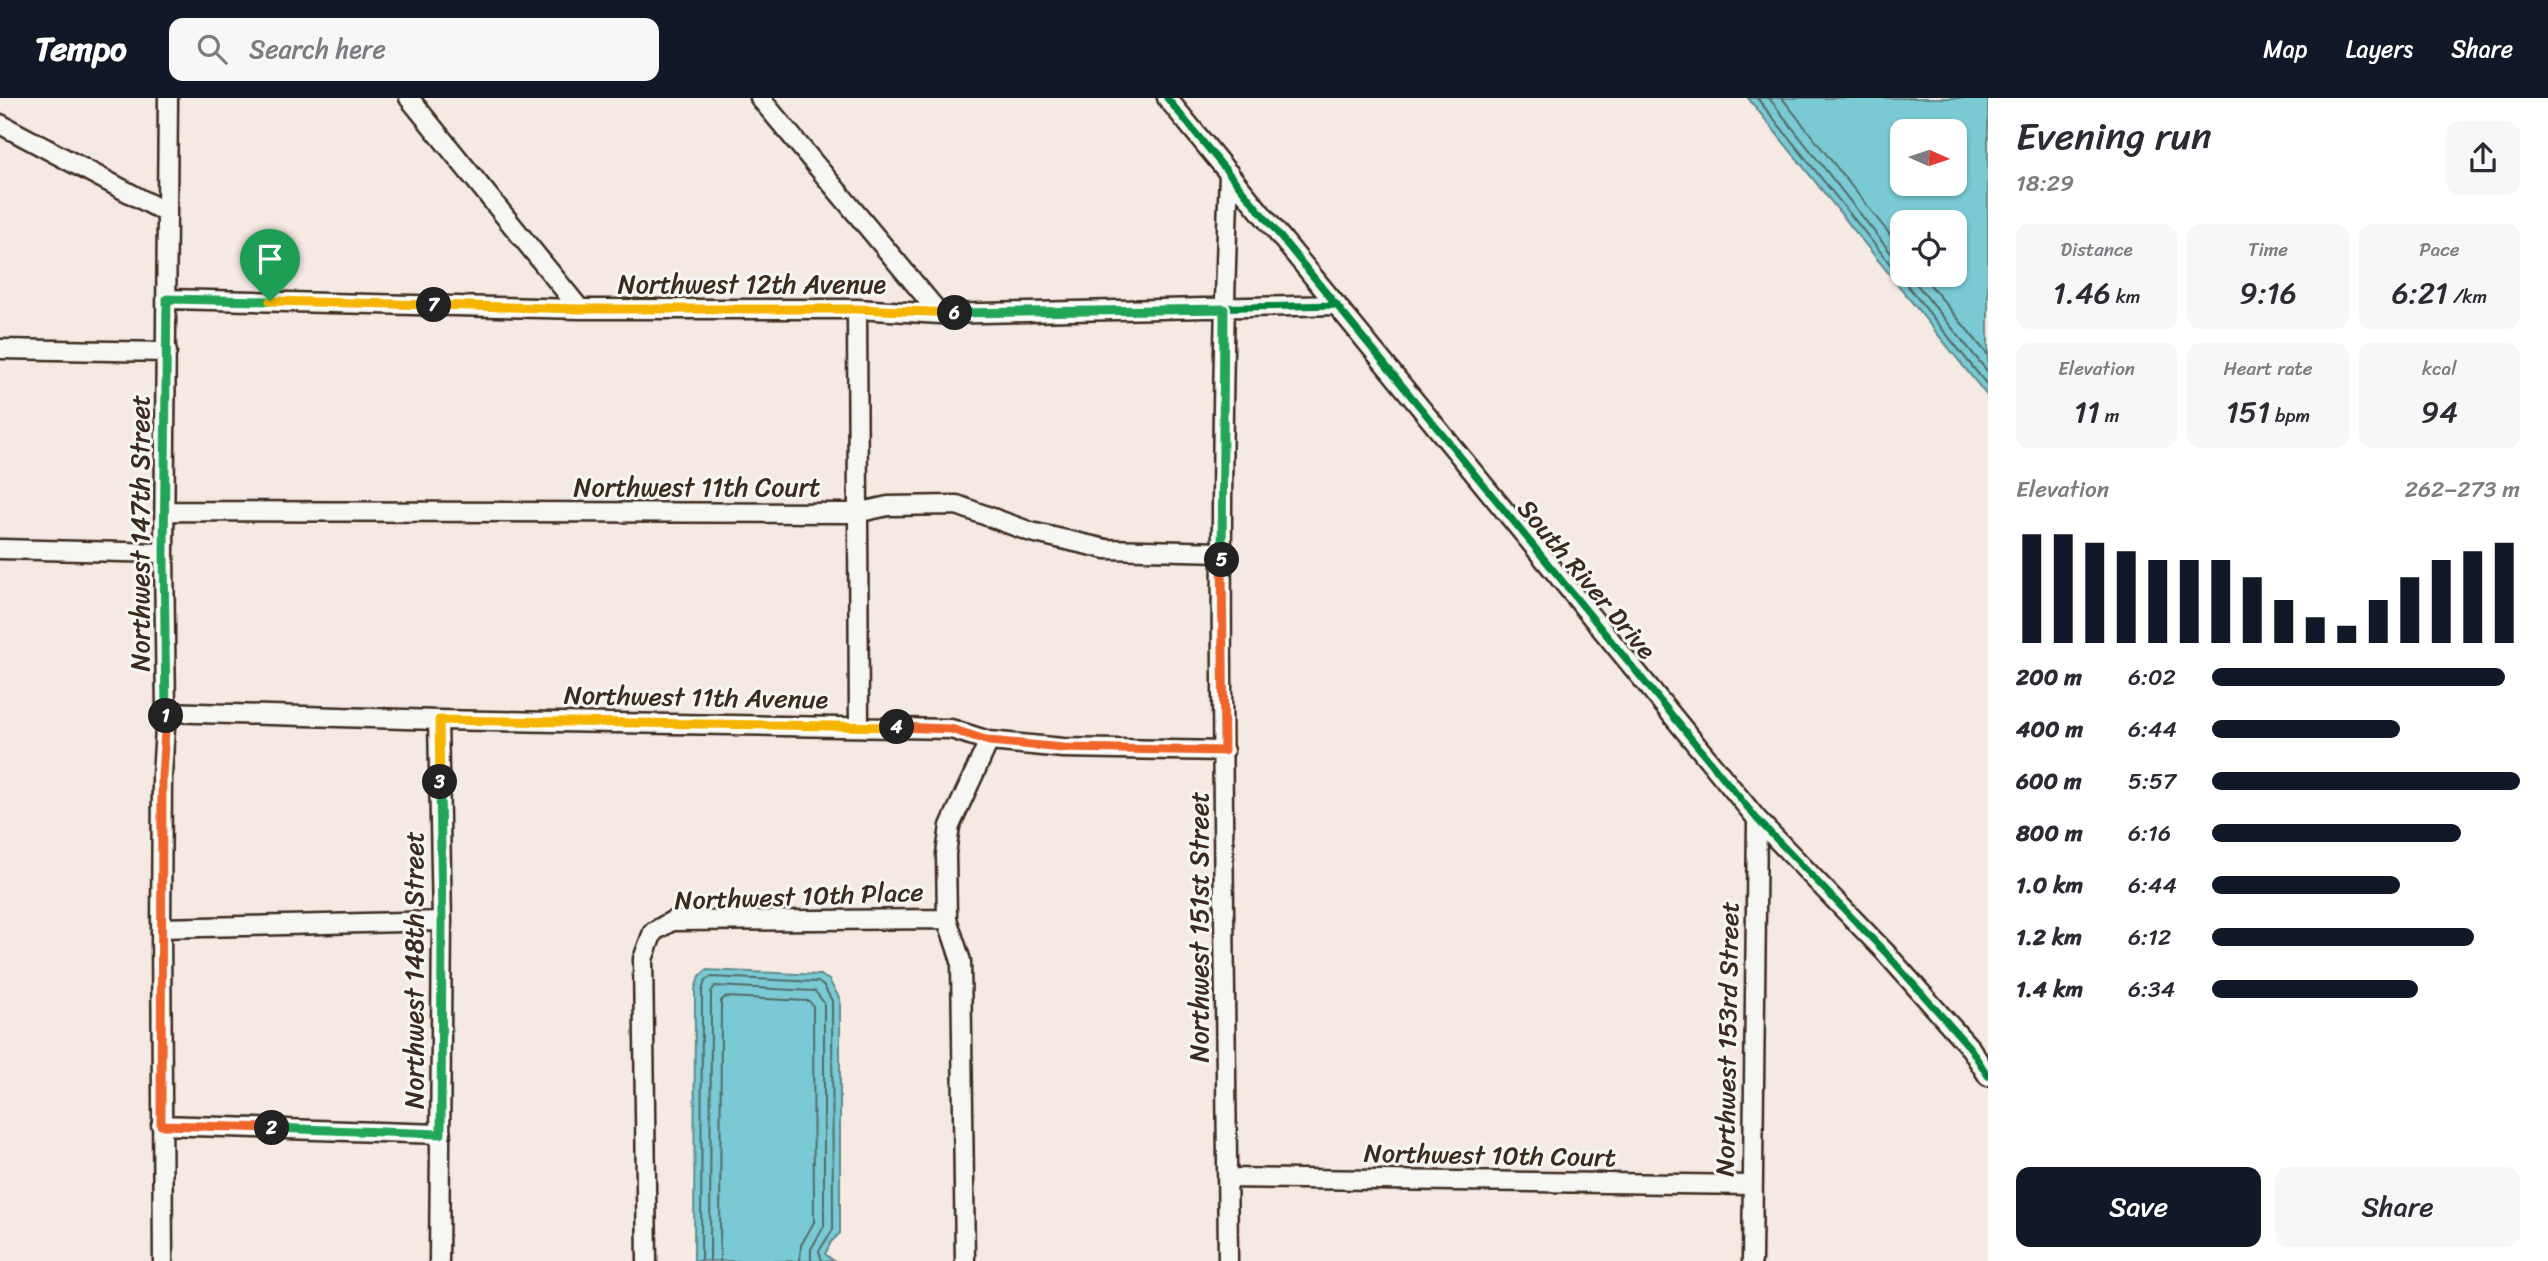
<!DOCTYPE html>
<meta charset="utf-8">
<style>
body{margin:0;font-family:Sriracha,sans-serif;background:#f7f7f7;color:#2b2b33;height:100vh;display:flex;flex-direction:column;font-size:26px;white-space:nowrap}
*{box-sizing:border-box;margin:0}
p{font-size:23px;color:#7c7c81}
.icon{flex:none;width:38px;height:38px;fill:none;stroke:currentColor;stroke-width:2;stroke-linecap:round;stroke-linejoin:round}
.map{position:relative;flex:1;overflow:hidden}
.sheet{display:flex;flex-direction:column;background:#fff;width:560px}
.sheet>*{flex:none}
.needle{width:46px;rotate:93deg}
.buttons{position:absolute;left:1890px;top:21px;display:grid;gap:14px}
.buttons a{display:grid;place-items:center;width:77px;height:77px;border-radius:14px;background:#fff;box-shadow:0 2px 5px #0004;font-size:35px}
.pin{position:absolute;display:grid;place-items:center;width:60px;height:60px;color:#fff;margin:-72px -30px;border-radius:50% 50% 50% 0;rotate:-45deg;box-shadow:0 0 7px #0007}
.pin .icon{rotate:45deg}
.km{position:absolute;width:35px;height:35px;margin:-18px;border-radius:50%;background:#222;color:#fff;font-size:19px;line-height:35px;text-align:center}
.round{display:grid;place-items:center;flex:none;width:74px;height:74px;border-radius:14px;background:#f7f7f7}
.headline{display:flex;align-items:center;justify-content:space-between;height:119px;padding:0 28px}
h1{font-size:38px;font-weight:600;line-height:52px}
.figures{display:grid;grid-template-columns:repeat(3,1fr);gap:10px;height:119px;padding:7px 28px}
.figures div{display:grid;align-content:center;border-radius:14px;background:#f7f7f7;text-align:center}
.figures b{font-size:30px;font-weight:600}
.figures small{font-size:19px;font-weight:400}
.figures p{font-size:19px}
.chart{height:196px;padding:14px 28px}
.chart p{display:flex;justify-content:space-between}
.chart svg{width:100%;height:126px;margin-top:7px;stroke:#111827;stroke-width:6}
.cta{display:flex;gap:14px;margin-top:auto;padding:14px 28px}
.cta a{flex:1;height:80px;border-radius:14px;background:#111827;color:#fff;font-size:28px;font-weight:600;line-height:80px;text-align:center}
.cta a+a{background:#f7f7f7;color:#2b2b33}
ul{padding:0 28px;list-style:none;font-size:23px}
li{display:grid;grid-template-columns:112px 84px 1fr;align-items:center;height:52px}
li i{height:18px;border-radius:9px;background:#111827}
header{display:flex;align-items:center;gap:42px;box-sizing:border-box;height:98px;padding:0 35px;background:#111827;color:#fff}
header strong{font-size:33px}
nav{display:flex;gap:38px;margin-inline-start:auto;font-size:24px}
.search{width:490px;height:63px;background:#f7f7f7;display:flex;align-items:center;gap:18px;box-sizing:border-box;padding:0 24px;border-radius:14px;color:#7c7c81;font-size:26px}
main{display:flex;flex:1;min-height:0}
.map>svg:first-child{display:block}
</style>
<header>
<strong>Tempo</strong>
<div class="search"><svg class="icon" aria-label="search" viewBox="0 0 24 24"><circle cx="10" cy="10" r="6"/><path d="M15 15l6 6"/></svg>Search here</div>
<nav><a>Map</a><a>Layers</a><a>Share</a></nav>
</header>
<main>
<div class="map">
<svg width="1988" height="1163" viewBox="0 0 1988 1163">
<rect width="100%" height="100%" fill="#f5e9e4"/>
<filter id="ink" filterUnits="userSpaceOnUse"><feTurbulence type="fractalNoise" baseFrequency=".0143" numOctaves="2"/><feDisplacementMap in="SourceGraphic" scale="14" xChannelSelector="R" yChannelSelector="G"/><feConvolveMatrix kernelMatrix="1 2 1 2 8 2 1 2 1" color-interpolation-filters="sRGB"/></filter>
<g filter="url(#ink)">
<!-- water -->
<path fill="#79cad4" stroke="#608a8b" stroke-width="2" fill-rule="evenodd" d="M1748,0H1988V299ZM1902,33H1955V86H1902ZM1902,124H1955V177H1902Z
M706,872L820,877L829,882L840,901V1135L831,1144L825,1156L834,1163H694L695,891L699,879Z"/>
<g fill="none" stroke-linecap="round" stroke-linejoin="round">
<!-- shore -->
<path stroke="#546a67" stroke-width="2" d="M1757,0L1988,288
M1769,0L1902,169
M1782,0L1902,152
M1909,177L1988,274
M1922,177L1988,257
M701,1163L702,893L705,883L710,879L818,884L824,888L832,903L833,1131L819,1153L822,1163
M710,1163L711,894L715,888L815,893L824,905V1128L811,1151V1163
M720,1163L721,903L725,899L809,903L813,908L814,1124L801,1147L800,1163"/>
<defs>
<path id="minor" d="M409,0L580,211
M760,0L940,216
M1167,0L1757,721L1885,854L1971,951L1988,978
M0,26L167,115
M167,201L580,211H857L940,216L1337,207
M857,211L859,628
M0,251L167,254
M165,413L856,415L888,408L957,407L1031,434L1106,451L1222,454
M0,451L164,455
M166,614L438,622L951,631L989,643L1063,650L1224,653
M438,622L442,823L439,1163
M161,830L442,823
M161,1027L441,1036
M1227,1080L1751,1087
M163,1163L161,830L162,678L166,614L164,455L168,0
M647,1163L643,861L653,834L672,823L947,821
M965,1163L961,863L947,821L946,756L950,728L989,643
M1228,1163C1225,801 1215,438 1229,75
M1752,1163L1757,721"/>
</defs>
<!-- minor casing -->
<use href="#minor" stroke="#3b2a1e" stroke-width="23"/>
<!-- minor -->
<use href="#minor" stroke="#f6f6f2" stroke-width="18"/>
<defs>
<path id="cycleway" d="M1167,0L1757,721L1885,854L1971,951L1988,978
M167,201L580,211H857L940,216L1337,207"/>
</defs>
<!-- cycleway casing -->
<use href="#cycleway" stroke="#f6f6f2" stroke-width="11"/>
<!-- cycleway -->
<use href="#cycleway" stroke="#00873e" stroke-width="7"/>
</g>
</g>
<g fill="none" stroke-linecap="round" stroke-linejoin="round" filter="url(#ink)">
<defs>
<path id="split-1" d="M166,618L164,455L167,201L270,203"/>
<path id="split-2" d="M166,618L162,678L161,1027L272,1030"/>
<path id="split-3" d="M272,1030L441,1036L442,824L440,684"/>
<path id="split-4" d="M440,684L439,622L897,629"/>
<path id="split-5" d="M897,629L951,631L989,643L1063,650L1224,653L1222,462"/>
<path id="split-6" d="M955,215L1224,211L1222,462"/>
<path id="split-7" d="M434,207L580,211H857L955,215"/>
<path id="split-8" d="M270,203L434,207"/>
</defs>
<!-- split-1 casing -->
<use href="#split-1" stroke="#fff" stroke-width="14"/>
<!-- split-2 casing -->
<use href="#split-2" stroke="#fff" stroke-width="14"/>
<!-- split-3 casing -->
<use href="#split-3" stroke="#fff" stroke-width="14"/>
<!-- split-4 casing -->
<use href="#split-4" stroke="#fff" stroke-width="14"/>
<!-- split-5 casing -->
<use href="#split-5" stroke="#fff" stroke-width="14"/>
<!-- split-6 casing -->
<use href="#split-6" stroke="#fff" stroke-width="14"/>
<!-- split-7 casing -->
<use href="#split-7" stroke="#fff" stroke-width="14"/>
<!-- split-8 casing -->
<use href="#split-8" stroke="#fff" stroke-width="14"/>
<!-- split-1 -->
<use href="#split-1" stroke="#22a559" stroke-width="9"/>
<!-- split-2 -->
<use href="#split-2" stroke="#f0652b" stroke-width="9"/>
<!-- split-3 -->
<use href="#split-3" stroke="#22a559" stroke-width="9"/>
<!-- split-4 -->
<use href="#split-4" stroke="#f5b400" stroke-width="9"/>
<!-- split-5 -->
<use href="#split-5" stroke="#f0652b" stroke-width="9"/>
<!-- split-6 -->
<use href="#split-6" stroke="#22a559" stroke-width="9"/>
<!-- split-7 -->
<use href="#split-7" stroke="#f5b400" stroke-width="9"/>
<!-- split-8 -->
<use href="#split-8" stroke="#f5b400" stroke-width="9"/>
</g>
<g text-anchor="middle" stroke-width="6" stroke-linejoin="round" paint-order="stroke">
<!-- street labels -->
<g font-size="26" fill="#3b2a1e" stroke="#f6f6f2">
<text x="752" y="195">Northwest 12th Avenue</text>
<text x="697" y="398">Northwest 11th Court</text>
<text transform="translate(140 435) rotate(-90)" y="9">Northwest 147th Street</text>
<text transform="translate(1587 481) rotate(50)" y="9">South River Drive</text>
<text transform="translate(696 599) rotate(1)" y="9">Northwest 11th Avenue</text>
<text transform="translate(799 798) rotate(-2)" y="9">Northwest 10th Place</text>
<text transform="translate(1199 829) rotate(-90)" y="9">Northwest 151st Street</text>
<text transform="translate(414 872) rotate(-90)" y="9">Northwest 148th Street</text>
<text transform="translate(1727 941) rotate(-89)" y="9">Northwest 153rd Street</text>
<text transform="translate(1490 1057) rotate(1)" y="9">Northwest 10th Court</text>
</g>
</g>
</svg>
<div class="buttons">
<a><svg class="needle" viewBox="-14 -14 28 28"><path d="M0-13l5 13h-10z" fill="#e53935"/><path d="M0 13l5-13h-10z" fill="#7c7c81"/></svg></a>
<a><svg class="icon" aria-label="locate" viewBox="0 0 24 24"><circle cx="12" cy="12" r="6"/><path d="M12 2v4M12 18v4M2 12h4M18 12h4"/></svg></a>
</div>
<div class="pin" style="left:270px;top:203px;background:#1e9e55"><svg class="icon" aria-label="arrive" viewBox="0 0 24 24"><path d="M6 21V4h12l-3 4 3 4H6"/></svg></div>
<b class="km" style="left:166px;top:618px">1</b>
<b class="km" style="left:272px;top:1030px">2</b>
<b class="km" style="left:440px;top:684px">3</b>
<b class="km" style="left:897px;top:629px">4</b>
<b class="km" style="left:1222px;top:462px">5</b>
<b class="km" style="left:955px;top:215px">6</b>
<b class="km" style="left:434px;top:207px">7</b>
</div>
<section class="sheet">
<div class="headline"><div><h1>Evening run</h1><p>18:29</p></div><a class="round"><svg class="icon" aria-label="share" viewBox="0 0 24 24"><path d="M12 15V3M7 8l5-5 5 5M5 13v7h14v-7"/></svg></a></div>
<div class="figures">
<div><p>Distance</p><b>1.46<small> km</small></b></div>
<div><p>Time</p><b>9:16</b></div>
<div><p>Pace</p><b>6:21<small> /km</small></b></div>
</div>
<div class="figures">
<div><p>Elevation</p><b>11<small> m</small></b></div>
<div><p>Heart rate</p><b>151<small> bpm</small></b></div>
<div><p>kcal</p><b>94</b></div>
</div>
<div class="chart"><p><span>Elevation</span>262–273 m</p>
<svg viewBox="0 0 160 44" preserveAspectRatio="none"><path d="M5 44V6M15 44V6M25 44V9M35 44V12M45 44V15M55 44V15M65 44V15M75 44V21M85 44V29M95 44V35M105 44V38M115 44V29M125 44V21M135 44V15M145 44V12M155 44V9"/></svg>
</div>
<ul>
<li><b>200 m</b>6:02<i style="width:95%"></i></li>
<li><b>400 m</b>6:44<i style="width:61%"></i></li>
<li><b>600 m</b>5:57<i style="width:100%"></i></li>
<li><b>800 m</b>6:16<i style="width:81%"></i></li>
<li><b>1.0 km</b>6:44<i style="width:61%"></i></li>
<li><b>1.2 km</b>6:12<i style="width:85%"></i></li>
<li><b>1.4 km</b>6:34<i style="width:67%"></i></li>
</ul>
<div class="cta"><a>Save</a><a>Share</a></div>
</section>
</main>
